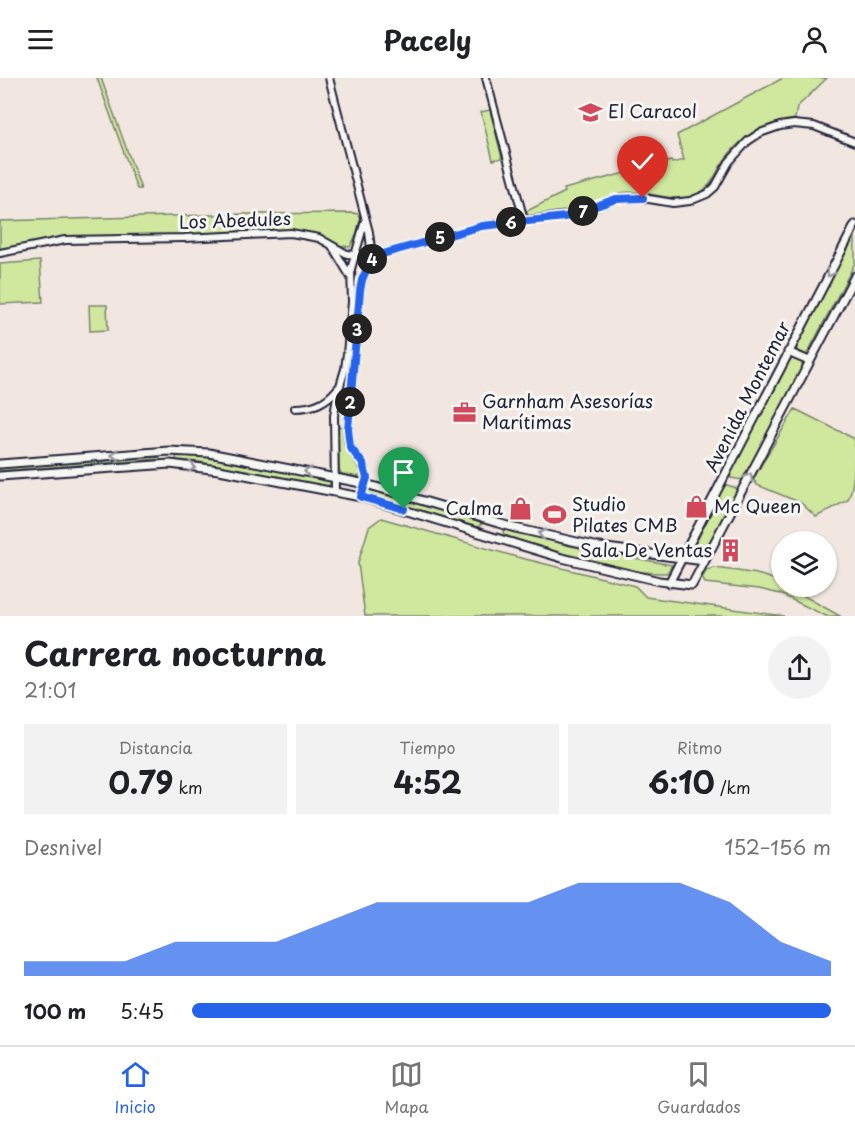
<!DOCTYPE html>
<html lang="es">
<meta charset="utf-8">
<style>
body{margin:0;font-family:"Playpen Sans",sans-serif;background:#f2f2f2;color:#202124;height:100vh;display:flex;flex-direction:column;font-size:22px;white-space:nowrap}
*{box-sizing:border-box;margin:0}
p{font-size:20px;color:#757577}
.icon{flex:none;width:33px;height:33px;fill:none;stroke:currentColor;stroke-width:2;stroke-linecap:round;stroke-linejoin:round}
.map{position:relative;height:538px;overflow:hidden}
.details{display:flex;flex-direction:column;background:#fff;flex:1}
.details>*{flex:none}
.buttons{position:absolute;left:771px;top:453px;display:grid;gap:12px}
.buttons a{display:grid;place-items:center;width:66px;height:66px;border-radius:50%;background:#fff;box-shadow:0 2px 4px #0004;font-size:30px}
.pin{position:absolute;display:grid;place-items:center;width:51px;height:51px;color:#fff;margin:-62px -26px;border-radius:50% 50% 50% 0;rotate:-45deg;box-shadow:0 0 6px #0007}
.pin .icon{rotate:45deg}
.km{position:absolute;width:30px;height:30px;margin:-15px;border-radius:50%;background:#222;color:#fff;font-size:16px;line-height:30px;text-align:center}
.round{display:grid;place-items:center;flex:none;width:63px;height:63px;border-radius:32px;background:#f2f2f2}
.head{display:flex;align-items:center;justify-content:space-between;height:102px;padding:0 24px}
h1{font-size:33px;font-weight:700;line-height:45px}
.metrics{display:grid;grid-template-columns:repeat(3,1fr);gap:9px;height:102px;padding:6px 24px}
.metrics div{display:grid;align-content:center;border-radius:0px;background:#f2f2f2;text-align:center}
.metrics b{font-size:30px;font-weight:700}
.metrics small{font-size:16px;font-weight:400}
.metrics p{font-size:16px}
.chart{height:168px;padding:12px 24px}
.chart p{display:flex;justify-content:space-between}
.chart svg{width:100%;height:108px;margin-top:6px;fill:#2563eb;opacity:.7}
ul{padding:0 24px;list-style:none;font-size:20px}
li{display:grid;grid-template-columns:96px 72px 1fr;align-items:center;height:45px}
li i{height:15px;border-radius:8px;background:#2563eb}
header{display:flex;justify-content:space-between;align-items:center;height:78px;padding:0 24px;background:#fff;font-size:27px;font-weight:700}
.tabs{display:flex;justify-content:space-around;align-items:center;height:84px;border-top:2px solid #e0e0e0;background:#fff;font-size:16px;color:#757577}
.tabs a{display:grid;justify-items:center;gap:3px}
.tabs .selected{color:#2563eb}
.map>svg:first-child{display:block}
</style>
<header><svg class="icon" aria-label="menu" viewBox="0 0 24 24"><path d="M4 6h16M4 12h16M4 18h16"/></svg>Pacely<svg class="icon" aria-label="person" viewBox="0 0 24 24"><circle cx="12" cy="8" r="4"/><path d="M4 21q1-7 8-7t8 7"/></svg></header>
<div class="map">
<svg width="855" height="538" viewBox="0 0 855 538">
<rect width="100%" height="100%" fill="#f2e7e0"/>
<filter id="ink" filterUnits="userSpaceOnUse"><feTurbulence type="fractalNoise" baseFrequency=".0167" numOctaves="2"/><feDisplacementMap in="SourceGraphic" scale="12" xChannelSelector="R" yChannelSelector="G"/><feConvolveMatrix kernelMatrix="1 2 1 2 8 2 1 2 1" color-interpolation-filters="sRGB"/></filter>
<g filter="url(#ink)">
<!-- green -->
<path fill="#cfe89e" stroke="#78856c" stroke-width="1.5" d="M97,0H101L141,111H137Z
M783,0H827L797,29L795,41C762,45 737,60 720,89C714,99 711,108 701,114C677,128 653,113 628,114C610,115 597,126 581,131C565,137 547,137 530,138L525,134L565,114L564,111L671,83L672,85L684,82L677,57Z
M490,32L502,80L493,82L481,34Z
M353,135L358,136L361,139L356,157L350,169L336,167L321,158L269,151L185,157L65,160L0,173V143L246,136Z
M855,154V185L808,274L805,276L797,272L796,268Z
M40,183L43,224L0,226V186Z
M89,227H107L108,252L90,253Z
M793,280L801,284L803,288L743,402L731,400L730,396L790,281Z
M795,331L855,361C855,379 855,406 848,422L816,439L801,425L757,407L753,401Z
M340,348L343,349L344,367L360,392L362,396L358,399L342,396L339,392L338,350Z
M186,377L213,380L330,403L331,405L328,408L200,384L177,382L176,380L177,378Z
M160,379V381L0,393V390Z
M727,407L736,410L737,413L707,470L702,477H697L692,473L724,408Z
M367,411L480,442L481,447L477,449L365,417Z
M381,440L517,479L635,508L646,519L784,538H365L358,485L369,449Z
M506,450L570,468L672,487L667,495C620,497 549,472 504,457L503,453Z
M714,490C737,493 761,494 781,505L782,508L788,509L840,538H826L780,516L759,511L705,505L702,500L707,492Z"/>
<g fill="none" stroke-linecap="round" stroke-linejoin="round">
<defs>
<path id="tertiary" d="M329,0L369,154L372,179L362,203L360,213L348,351L350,368L363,386L367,400L361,419
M486,0L524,142
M332,168L350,198
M0,175L65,162L184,160L291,155L319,160L347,176L372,179L482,148L577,136L616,121L643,120L673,125L690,123L707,116L715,109L729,84L748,63L760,55L780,48L794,46L814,48L855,64
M295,330C313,330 326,325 338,310
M335,414L334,338L337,318L345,291L347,275L352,224L351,191L364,146"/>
<path id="secondary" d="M788,274L809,283
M0,386L169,373L209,375L366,406L515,450L599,469L704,483
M0,398L170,386L219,392L361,419L562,480L659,503L692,507L855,198
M669,505L855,147"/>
</defs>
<!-- tertiary casing -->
<use href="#tertiary" stroke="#22223b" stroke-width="10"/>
<!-- secondary casing -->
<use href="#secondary" stroke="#22223b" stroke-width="11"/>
<!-- tertiary -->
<use href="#tertiary" stroke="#f6f6f2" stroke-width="6"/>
<!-- secondary -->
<use href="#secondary" stroke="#f6f6f2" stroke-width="7"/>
</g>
<!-- one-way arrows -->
<defs><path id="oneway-chevron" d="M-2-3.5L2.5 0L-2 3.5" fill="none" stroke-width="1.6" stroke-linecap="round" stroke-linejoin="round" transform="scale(1.5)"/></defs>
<g stroke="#9797a0">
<use href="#oneway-chevron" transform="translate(830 195) rotate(118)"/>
<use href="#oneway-chevron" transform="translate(115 377) rotate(176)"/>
<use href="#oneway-chevron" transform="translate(192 389) rotate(8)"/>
<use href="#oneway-chevron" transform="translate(308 394) rotate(-169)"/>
<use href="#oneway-chevron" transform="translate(749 399) rotate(-62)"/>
<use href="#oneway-chevron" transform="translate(542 456) rotate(-168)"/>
</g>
</g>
<g fill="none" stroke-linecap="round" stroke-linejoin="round" filter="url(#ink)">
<defs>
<path id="route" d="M404,431L361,419L367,400L363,386L350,369L348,351L360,213L362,202L372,179L482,148L565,139L616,121L643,120"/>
</defs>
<!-- route casing -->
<use href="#route" stroke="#fff" stroke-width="12"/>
<!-- route -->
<use href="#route" stroke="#2563eb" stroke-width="8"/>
</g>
<!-- icons -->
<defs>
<symbol id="school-bare" viewBox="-9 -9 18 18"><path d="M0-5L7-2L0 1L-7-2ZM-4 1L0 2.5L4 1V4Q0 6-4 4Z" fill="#d1495b" stroke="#f6f6f2" stroke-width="2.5" paint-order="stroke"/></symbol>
<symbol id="office-bare" viewBox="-9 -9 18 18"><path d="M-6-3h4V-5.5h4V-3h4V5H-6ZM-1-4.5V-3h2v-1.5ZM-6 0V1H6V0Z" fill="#d1495b" stroke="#f6f6f2" stroke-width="2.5" paint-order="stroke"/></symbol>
<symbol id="shop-bare" viewBox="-9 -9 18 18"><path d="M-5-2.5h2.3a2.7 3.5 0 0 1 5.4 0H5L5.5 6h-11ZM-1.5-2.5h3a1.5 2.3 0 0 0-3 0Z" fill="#d1495b" stroke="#f6f6f2" stroke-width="2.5" paint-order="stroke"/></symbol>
<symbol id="stadium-bare" viewBox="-9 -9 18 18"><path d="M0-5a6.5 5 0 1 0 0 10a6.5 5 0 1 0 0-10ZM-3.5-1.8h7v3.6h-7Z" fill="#d1495b" stroke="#f6f6f2" stroke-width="2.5" paint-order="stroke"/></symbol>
<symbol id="building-bare" viewBox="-9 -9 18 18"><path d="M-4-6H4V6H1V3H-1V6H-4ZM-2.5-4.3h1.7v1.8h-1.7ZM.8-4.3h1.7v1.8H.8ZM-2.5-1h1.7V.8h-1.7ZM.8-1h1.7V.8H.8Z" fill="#d1495b" stroke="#f6f6f2" stroke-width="2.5" paint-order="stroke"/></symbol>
</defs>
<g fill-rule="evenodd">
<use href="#school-bare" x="574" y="18" width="33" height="33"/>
<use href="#office-bare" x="448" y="318" width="33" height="33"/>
<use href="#shop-bare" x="680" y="412" width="33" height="33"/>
<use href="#shop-bare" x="504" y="414" width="33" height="33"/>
<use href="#stadium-bare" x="538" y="420" width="33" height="33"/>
<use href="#building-bare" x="714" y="456" width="33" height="33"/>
</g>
<g text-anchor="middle" stroke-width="6" stroke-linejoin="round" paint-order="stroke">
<!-- poi labels -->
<g font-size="18" fill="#22223b" stroke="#f6f6f2" text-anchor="start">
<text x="608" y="40">El Caracol</text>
<text x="482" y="330">Garnham Asesorías<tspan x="482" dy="21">Marítimas</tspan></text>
<text x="572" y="433">Studio<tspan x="572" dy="21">Pilates CMB</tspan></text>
<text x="714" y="435">Mc Queen</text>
<text x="503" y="437" text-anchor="end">Calma</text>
<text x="712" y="479" text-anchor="end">Sala De Ventas</text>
</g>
<!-- street labels -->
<g font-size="18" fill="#22223b" stroke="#f6f6f2">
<text transform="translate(235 143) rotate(-2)" y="6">Los Abedules</text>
<text transform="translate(748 319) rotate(-63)" y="6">Avenida Montemar</text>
</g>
</g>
</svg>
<div class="buttons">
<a><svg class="icon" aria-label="layers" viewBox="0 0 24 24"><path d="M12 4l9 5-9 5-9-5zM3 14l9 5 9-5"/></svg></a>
</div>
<div class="pin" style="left:404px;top:431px;background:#1e9e55"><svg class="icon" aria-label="arrive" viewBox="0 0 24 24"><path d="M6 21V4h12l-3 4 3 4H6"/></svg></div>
<div class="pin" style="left:643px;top:120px;background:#d93025"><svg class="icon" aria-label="check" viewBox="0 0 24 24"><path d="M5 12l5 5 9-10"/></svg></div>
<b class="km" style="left:350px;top:324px">2</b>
<b class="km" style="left:357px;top:251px">3</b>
<b class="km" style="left:372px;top:181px">4</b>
<b class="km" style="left:440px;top:159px">5</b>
<b class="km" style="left:511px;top:144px">6</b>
<b class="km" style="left:583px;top:133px">7</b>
</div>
<section class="details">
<div class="head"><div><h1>Carrera nocturna</h1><p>21:01</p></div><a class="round"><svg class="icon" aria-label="share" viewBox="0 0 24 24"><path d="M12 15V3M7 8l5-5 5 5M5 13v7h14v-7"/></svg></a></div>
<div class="metrics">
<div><p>Distancia</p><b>0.79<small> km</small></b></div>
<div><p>Tiempo</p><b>4:52</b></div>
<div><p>Ritmo</p><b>6:10<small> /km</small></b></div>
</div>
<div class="chart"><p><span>Desnivel</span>152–156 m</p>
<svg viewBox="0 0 160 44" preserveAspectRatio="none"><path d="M0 44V38L10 38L20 38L30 30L40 30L50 30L60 22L70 14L80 14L90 14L100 14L110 6L120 6L130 6L140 14L150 30L160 38V44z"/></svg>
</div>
<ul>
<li><b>100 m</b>5:45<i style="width:100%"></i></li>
</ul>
</section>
<nav class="tabs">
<a class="selected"><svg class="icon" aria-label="home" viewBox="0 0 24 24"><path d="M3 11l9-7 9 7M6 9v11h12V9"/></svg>Inicio</a>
<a><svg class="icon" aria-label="map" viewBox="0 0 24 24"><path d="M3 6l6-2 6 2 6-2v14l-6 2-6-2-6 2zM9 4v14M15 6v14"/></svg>Mapa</a>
<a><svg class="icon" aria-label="saved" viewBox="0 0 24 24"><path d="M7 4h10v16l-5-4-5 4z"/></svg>Guardados</a>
</nav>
